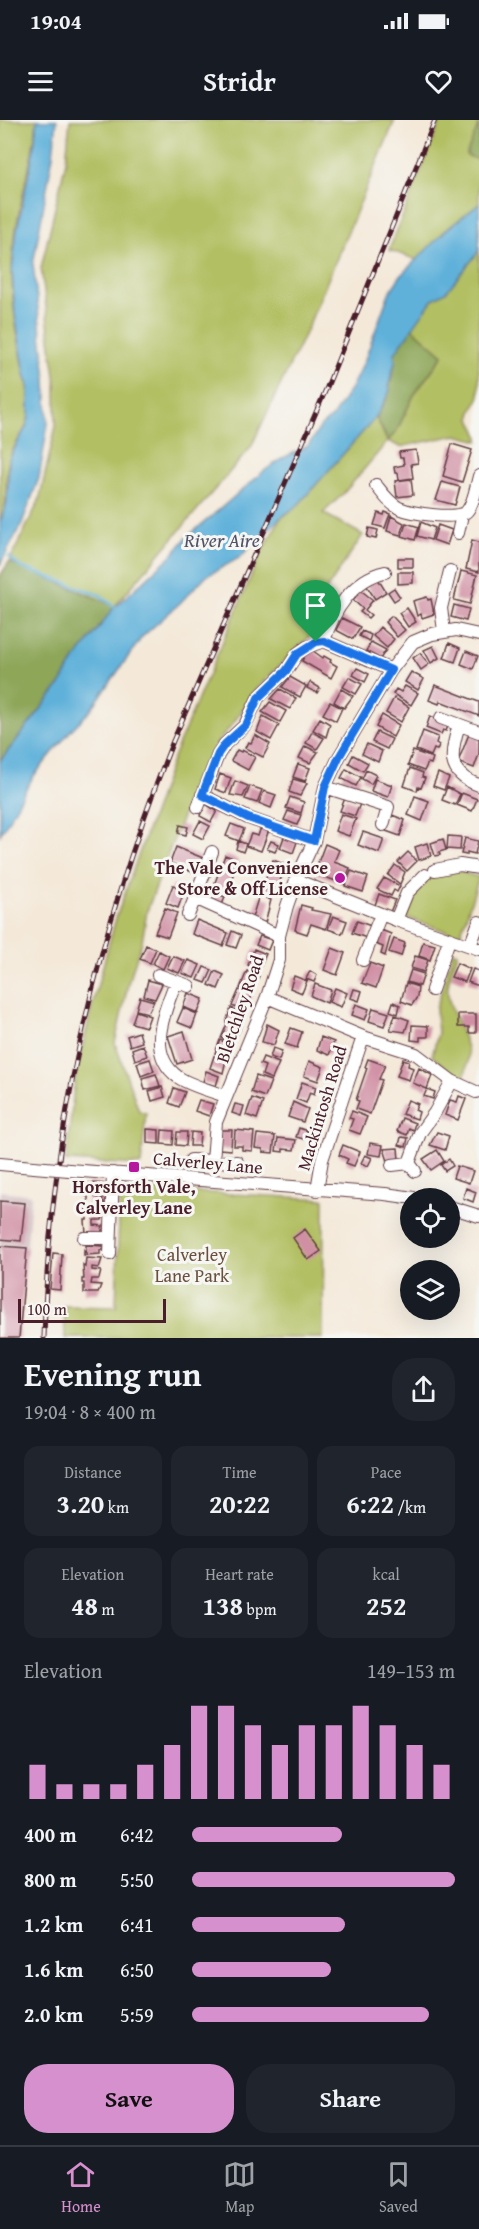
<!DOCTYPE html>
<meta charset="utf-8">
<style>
body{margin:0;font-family:"Gentium Book Plus",serif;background:#20242c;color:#f1f3f6;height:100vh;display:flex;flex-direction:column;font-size:22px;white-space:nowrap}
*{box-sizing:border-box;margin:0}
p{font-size:20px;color:#9ea1a6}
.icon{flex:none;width:33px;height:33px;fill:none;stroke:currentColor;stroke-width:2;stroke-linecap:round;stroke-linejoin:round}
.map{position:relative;height:1218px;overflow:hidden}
.details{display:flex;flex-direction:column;background:#171b24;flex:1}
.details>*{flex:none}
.fabs{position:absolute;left:400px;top:1068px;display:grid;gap:12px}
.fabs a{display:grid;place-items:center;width:60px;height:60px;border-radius:50%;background:#171b24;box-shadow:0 6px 24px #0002;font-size:30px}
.scale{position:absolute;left:18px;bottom:15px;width:148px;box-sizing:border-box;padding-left:6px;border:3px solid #4a1f2b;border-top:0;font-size:16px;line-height:21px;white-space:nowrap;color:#4a1f2b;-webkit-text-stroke:4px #f6f6f2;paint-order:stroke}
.pin{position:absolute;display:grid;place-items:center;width:51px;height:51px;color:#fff;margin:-62px -26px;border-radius:50% 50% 50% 0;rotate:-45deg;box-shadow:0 0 6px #0007}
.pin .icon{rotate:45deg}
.round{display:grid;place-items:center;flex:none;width:63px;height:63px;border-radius:24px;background:#20242c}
.head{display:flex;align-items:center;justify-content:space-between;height:102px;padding:0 24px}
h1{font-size:33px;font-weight:700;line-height:45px}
.metrics{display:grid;grid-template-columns:repeat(3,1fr);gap:9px;height:102px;padding:6px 24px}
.metrics div{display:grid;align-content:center;border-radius:15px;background:#20242c;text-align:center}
.metrics b{font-size:26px;font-weight:700}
.metrics small{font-size:16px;font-weight:400}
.metrics p{font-size:16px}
.chart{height:168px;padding:12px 24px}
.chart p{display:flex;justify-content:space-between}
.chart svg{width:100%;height:108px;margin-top:6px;stroke:#d690ce;stroke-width:6}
.cta{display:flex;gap:12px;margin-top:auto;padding:12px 24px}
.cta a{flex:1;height:69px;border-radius:24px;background:#d690ce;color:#111;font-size:24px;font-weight:700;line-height:69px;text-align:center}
.cta a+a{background:#20242c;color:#f1f3f6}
ul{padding:0 24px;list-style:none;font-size:20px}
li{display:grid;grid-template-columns:96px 72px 1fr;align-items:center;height:45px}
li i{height:15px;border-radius:8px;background:#d690ce}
.status{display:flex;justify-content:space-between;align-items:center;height:42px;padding:0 30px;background:#171b24;direction:ltr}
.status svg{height:16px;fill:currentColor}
header{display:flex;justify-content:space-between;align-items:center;height:78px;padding:0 24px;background:#171b24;font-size:27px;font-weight:700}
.tab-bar{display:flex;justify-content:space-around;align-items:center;height:84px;border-top:2px solid #363941;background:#171b24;font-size:16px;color:#9ea1a6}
.tab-bar a{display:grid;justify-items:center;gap:3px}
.tab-bar .active{color:#d690ce}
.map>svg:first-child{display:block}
</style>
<div class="status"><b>19:04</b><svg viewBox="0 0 49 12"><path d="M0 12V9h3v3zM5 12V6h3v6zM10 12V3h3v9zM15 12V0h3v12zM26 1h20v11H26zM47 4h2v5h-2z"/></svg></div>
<header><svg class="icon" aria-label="menu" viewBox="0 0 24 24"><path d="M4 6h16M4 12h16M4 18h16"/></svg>Stridr<svg class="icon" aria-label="heart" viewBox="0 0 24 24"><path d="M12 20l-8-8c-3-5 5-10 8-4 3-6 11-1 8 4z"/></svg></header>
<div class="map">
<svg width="479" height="1218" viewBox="0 0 479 1218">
<rect width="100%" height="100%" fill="#f6f6f2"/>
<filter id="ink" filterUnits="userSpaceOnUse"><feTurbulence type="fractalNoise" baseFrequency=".0167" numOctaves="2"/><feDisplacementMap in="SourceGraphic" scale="12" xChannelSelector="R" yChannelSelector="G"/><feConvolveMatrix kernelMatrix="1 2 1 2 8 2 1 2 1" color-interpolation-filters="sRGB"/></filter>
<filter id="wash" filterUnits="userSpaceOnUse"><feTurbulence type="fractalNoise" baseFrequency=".008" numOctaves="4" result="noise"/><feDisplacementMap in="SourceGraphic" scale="24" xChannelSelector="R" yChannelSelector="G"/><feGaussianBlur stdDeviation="1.35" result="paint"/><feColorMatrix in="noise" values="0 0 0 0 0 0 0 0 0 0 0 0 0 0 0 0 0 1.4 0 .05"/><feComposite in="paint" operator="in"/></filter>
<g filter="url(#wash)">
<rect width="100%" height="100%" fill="#f4e9d9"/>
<!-- industrial -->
<path fill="#d2bec2" d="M0,1071L31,1075L19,1218H0Z"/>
<!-- green -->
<path fill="#b2bf62" stroke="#7e6f46" stroke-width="1.5" d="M0,0H37C32,50 13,98 12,149C11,180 18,223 25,253C28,267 31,279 29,294C28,311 13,323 9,340C3,362 10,379 0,402Z
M70,0H395L308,207L251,327L115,486L9,442L39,381L56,306V264L41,148L66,41Z
M441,0H479V84L446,110L417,140L389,130Z
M479,129V278C461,307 479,300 479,321L456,315L400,327L388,321L343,374L323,393L363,415L310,494L323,503L256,569L234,602L214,627L182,697L147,791L142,822L129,860L115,923L139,991L146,993L141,1045L66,1041L75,959L92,886L116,798L174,635L260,435L280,399L298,385L376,297L387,321L396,312L414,275L443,235L412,208L433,178L446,172Z
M457,751L479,757L460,816L402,796C406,782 418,761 433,755C441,753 450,752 457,751Z
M453,831L458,833C454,846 446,861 448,874C450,895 469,920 468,938C468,944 466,951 464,957L450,951L432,936L438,913L436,889Z
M120,1068L324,1079L323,1218H65L64,1186L116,1187Z"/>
<!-- forest -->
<path fill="#8da658" stroke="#6c6242" stroke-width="1.5" d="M479,4V40L466,35Z
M412,208L443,235L414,275L396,312L388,321L376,297L387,278L395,242V233Z
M9,442L115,486L72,544L60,565L0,641V456Z"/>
<!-- water -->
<path fill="#5eb1da" stroke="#546882" stroke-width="1.5" d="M37,0H57L53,35L33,144L46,258L48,303L39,358L22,403L0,445V402L7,382L9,339L27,305L29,296V266L25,254L15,194L12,150L17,109L34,28Z
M479,84V129L476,135L446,172L433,179L395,233V242L389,264L390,271L376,297L298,385L279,399L239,438L205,457L179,484L142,517L90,591L72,609L33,657L0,715V641L60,565L72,544L112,490L172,435L186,418L264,351L283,338L308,326L321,306L333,296L351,268L364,242L389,173L401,155L446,110Z"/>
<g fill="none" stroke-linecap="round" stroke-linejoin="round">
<!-- stream -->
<path stroke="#5eb1da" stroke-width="3" d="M9,437L20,447L100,475L116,488"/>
</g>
<g id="blocks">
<!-- building -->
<path fill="#d08fa4" d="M452,324L472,330L462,362L443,356Z
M416,330L418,343L411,344L413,358L399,360L398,353H395L394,347L404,345L403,338H400L399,332Z
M411,359L413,375L397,377L395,361Z
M442,362L460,367L455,385L436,380Z
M385,392L390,394L385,408L374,405L378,393L384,395Z
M391,396L404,403L400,415L387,411Z
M421,402L435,408L431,420L417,416Z
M406,403L419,407L415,420L402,416Z
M438,405L452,410L447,425L433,420Z
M369,408L378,410L376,419L367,417Z
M472,420L479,422V452L466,449Z
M398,438H413V447H398Z
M461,451L477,455L470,484L454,480Z
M398,452H413V463L398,464Z
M378,459L386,472L375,479L365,463Z
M358,468L373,480L365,490L371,495L368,498L360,492L363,489L353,480L357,475Z
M394,468L400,477L394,481L388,472Z
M427,477L428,480L431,479L434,494L422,498L421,494L417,496L413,481Z
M454,485L469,489L466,501L451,497Z
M407,488L416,502L408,507L399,493Z
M392,496L405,510L397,517L385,502Z
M342,498L360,507L353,519L336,510Z
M380,507L394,519L387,528L373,516Z
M362,511L371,515L369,521L359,516Z
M371,522L386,530L380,539L366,531Z
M449,523L460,528L455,542L444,538Z
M433,526L439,538L431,543L424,530Z
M309,528L323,538L324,536L331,540L330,542L337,546L331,558L302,541Z
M466,531L478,536L473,549L461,544Z
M420,533L429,544L421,550L413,538Z
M357,548L369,554L365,562L353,555Z
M411,552L424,559L418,570L405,562Z
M290,557L306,566L300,577L282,567Z
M349,557L362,564L356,574L343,567Z
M310,562L320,568L317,573L307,568Z
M435,565L479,582V596L440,581L439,584L429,580Z
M405,566L418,573L411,585L393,574L396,569L401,572Z
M280,569L296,578L290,589L271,579Z
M341,569L353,576L344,588L334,582Z
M394,578L409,587L401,602L386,593Z
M270,582L286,591L280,602L262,592Z
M330,582L342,588L336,601L323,594Z
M382,595L399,605L393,617L376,607Z
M263,596L279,605L271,620L257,612Z
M430,596L446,602L448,606L446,611L443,610L441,614L426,608Z
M320,598L330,604L326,617L313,610Z
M423,611L438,617L436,623L439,625L437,630L434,629L431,636L416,630Z
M312,612L324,618L317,629L306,623Z
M377,612L392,619L387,629L372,622Z
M469,614L479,618V634L474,648L458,642Z
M255,615L270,624L263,637L245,628L248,622L251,623Z
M367,624L382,631L378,642L362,634Z
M305,626L318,632L310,643L299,638Z
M237,630L241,632L242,630L255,637L248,650L231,641Z
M413,631L433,638L431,644L428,643L424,651L408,645Z
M353,635L368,643L363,651L349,643Z
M298,644L310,648L305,661L293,657Z
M410,648L423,653L422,657L425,658L421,668L418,667L417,671L404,666Z
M346,649L361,657L356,666L341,658Z
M366,650L376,655L371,664L362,659Z
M438,653L449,658L444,670L433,666Z
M220,654L231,658L226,673L215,669Z
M293,659L307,663L300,676L289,672Z
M375,659L392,665L388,677L371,671Z
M235,661L248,666L243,677L230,675Z
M250,666L262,670L257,683L245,679Z
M447,667L460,674L455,685L442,680Z
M264,671L276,675L271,688L259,683Z
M462,673L477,679L472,691L457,685Z
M415,676L429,681L422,701L408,695Z
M290,677L304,682L301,693L286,688Z
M345,678L360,684L355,696L340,691Z
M204,683L217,691L211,702L200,696Z
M288,691L301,695L297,705L284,700Z
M341,694L356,699L349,716L335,711Z
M392,695L405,700L400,716L386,711Z
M200,701L210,706L203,719L193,714Z
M231,704L244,709L239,721L226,716Z
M180,705L188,707L186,715L178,713Z
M261,707L269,710L261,731L246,726L251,714L258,716Z
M363,712L384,719L379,733L358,725Z
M448,716L461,717L460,730L447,729Z
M284,717L297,722L293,733L280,728Z
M465,718L478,721L475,734L467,732V735L461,734Z
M443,719L446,730L439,732L440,735L435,736L431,723Z
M238,721L246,724L243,732L236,729Z
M271,721L279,724L275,732L267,729Z
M427,723L431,736L419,740L415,727Z
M325,724L339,730L334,742L350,748L344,764L314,753Z
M176,727L203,738L197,754L170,743Z
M408,732L417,741L407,751L398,742Z
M225,735L238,740L227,772L213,768Z
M273,740L286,745L275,774L262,768Z
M395,745L405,752L400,764L388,755Z
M351,751L368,757L363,772L345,766Z
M384,758L400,766L397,772L394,770L391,776L377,769Z
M173,765L185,769L178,788L166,783Z
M212,772L225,777L222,785L209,781Z
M379,774L395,780L390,792L375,785Z
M259,775L271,780L265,803L252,798Z
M301,785L312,788L311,790L331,794L326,809L311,804L307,814L295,810Z
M165,788L177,793L168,817L155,813Z
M333,796L347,801L342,814L328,809Z
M197,800L228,813L223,826L192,814Z
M357,801L371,806L367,818L352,813Z
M381,810L391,814L385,836L381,834L383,827L376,824Z
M232,811L241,815L236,828L227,825Z
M260,816L272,820L268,830L256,825Z
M394,819L405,823L401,836L389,832Z
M423,822L435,825L430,840L419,836Z
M146,825L156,829L150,843L140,839Z
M332,828L345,833L337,855L324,850Z
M254,829L266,834L259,850L248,845Z
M159,831L169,836L163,849L153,844Z
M173,836L185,841L179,853L167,848Z
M415,836L428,840L424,852L411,848Z
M188,840L200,845L194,858L182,853Z
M370,843L383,848L376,868L362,863Z
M457,843L470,849L465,862L451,857Z
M204,847L212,850L206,863L198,860Z
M473,849L479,851V866L468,862Z
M411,850L424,854L420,866L407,862Z
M215,851L224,855L218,869L209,865Z
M247,851L259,856L252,873L240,868Z
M310,851L317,855L314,862L306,859Z
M294,856L307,861L302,873L290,868Z
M148,860L162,864L155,879L144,876Z
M406,863L418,867L417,877L412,885L401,881Z
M315,864L331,870L327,883L311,876Z
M335,868L347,873L341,887L329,882Z
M354,869L362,871L359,881L351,878Z
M239,870L252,875L246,891L232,886Z
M188,873L203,879L198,893L183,887Z
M140,877L154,881L148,893L136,890Z
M393,882L400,885L398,894L390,891Z
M356,884L369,889L365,900L352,895Z
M183,888L197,894L192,908L177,902Z
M231,888L245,894L240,908L226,902Z
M373,888L389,893L384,906L369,901Z
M136,891L150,896L146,907L132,903Z
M458,894H476V913H469V907H458Z
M395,895L409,900L405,912L390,910Z
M227,904L240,910L232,923L221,918Z
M267,904L279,910L274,925L262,922Z
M412,905L428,906V917H420V921L411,920Z
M291,908L302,912L297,928L285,924Z
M184,911L192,939L177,944L168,916Z
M139,912L142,922L130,926L127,916Z
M321,917L334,922L329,935L317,930Z
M220,920L232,925L227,938L215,933Z
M143,925L147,936L135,940L132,929Z
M273,928L282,931L279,940L270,937Z
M214,936L226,940L223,953L210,948Z
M263,937L279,943L272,959L262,955L265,946L260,944Z
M150,939L154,951L141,956L137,943Z
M368,939L385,945L379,959L382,960L370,994L356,989L359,981L356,980L367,948L365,947Z
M403,939L409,941L408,946L413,948L409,960L397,956Z
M309,941L323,947L318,961L304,956Z
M419,948L432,955L427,969L413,963Z
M206,951L219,956L216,966L203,962Z
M156,954L160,966L145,970L142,958Z
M256,956L271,961L265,977L251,972Z
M302,962L316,967L314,974L310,972L306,983L296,979Z
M162,967L165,977L152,981L149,971Z
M174,968L185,972L179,987L169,983Z
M427,969L435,972L433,979L424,976Z
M459,976L466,979L458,1000L445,995L450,980L457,982Z
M252,978L263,982L257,999L246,995Z
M199,980L213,984L209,996L195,991Z
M408,980L418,984L415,990L419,992L417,999L402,994Z
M293,982L308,989L303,1002L288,997Z
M235,984L244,986L241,996L232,993Z
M352,991L367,997L360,1014L349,1010L353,999L349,998Z
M402,998L415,1003L413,1010L409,1008L407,1015L397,1011Z
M299,1008L307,1011L304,1019L296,1017Z
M147,1009L159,1010V1024L147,1023Z
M162,1010L174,1011L173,1025L161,1024Z
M220,1010H232L231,1030L219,1029Z
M235,1010L254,1012L252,1031L242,1030V1026H234Z
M177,1012H187L186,1026L176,1025Z
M191,1012L200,1013L199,1026H190Z
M437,1012L449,1016L445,1030L430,1025Z
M257,1014L275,1016L273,1033L263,1032V1029L255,1028Z
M401,1017L408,1018L406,1027L399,1025Z
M278,1018L296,1020L294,1030L283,1029V1032L276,1031Z
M370,1023L383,1025L381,1036L368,1034Z
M343,1025L360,1032L354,1046L346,1043L348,1039L339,1035Z
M398,1028L399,1040L388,1041L384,1029Z
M437,1030L444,1041L431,1050L423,1039Z
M365,1035L372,1038L368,1046L361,1043Z
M449,1039L453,1046L445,1051L441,1045Z
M457,1046L473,1051L469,1063L453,1058Z
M89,1063L103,1064V1068H105V1072H95V1077L103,1078L102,1082H104V1086H95V1091L104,1092L102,1100H94V1105L103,1106L101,1114H86L85,1100H87L88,1090H85L86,1085L88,1086V1076H86Z
M466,1068L476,1072L473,1082L463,1078Z
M0,1081L25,1083L21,1121L0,1119Z
M305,1109L321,1131L308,1140L293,1118Z
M86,1125L103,1126V1130H100V1134L84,1135V1130L86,1133Z
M0,1126L27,1128L19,1218H0Z
M53,1133L62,1134L60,1170L50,1169Z
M86,1138L102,1139L99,1148L92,1147V1150L101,1151L99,1159H92L91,1164L101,1165L98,1173H84V1163H82V1159H84L83,1145L85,1147Z"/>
</g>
</g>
<g filter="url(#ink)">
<use href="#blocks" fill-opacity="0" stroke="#643d45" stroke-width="1.5"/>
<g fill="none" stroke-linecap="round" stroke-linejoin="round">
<defs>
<path id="minor" d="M376,365C383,374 389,383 399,388C411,393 459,401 467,391C474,383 476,367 479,356
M458,413L462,395
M444,511L441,488L450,451
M324,521C333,491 353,459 385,452
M441,598L479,612
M459,605C450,633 446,654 479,665
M325,667L388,687L383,705
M202,675L248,698L314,721
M198,687L218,635L225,624L245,605L258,578L286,551L297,534L307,527L324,521L391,550
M435,750L460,745L479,748
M296,760L396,800L479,829
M195,778L212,732
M188,795L195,778L279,816
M396,800L407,773L425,755
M470,826L479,802
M363,840L381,794
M158,855L189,866
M176,861C165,891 145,933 178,957C191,966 211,971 226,976
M432,870L449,820
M267,877L363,917L416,934L452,961L476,972
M191,1040L237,1042
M213,1041L216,1002L267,877L279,840V816L287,786L296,760L314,721L325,667L339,637L391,550L413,522L432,514L456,510L479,515
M0,1044L22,1046
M392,1045L409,1043
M69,1050L385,1074L414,1078
M415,1051L409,1043L420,1013L435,992L452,961
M317,1070L322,1040L363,917
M450,1087L479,1096
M84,1118H110
M110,1134L113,1053"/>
</defs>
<!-- minor casing -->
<use href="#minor" stroke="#643d45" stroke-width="14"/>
<!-- minor -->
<use href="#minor" stroke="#fff" stroke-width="12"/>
<defs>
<path id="rail" d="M44,1218C49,1012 97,812 173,621L327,267L435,0"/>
</defs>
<!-- rail casing -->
<use href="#rail" stroke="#4a1f2b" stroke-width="5"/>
<!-- rail -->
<use href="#rail" stroke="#f6f6f2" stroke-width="3" stroke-dasharray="9" stroke-linecap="butt"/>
<defs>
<path id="minor-bridge" d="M22,1046L69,1050"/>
</defs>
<!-- minor-bridge casing -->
<use href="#minor-bridge" stroke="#643d45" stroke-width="14" stroke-linecap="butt"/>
<!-- minor-bridge -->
<use href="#minor-bridge" stroke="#fff" stroke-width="12"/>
</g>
</g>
<g fill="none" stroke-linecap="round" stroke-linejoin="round" filter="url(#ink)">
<defs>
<path id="route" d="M324,521L391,550L339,637L325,667L314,721L248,698L202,675L218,634L225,624L246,605L258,578L286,551L297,534L316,522Z"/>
</defs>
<!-- route casing -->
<use href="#route" stroke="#fff" stroke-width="12"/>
<!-- route -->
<use href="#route" stroke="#1a73e8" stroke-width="8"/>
</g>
<!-- markers -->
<g fill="#b5179e" stroke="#f6f6f2" stroke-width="2">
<circle cx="340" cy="758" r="6"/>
<rect x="128" y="1041" width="12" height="12" rx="3"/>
</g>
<g text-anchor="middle" stroke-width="6" stroke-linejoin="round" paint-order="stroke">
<!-- poi labels -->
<g font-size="18" font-weight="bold" fill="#4a1f2b" stroke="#f6f6f2" text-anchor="end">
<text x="328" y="754">The Vale Convenience<tspan x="328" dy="21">Store &amp; Off License</tspan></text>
<text x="134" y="1073" text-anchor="middle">Horsforth Vale,<tspan x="134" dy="21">Calverley Lane</tspan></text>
</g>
<!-- street labels -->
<g font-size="18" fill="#4a1f2b" stroke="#f6f6f2">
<text transform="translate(240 889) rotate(-71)" y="6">Bletchley Road</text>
<text transform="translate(322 988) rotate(-73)" y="6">Mackintosh Road</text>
<text transform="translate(208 1043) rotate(5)" y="6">Calverley Lane</text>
</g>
<!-- park labels -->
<g font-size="18" fill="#694f3c" stroke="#f6f6f2">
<text x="192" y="1141">Calverley<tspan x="192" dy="21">Lane Park</tspan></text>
</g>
<!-- water labels -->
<g font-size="20" font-style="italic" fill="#515268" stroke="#f6f6f2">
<text x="222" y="427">River Aire</text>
</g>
</g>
</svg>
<div class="fabs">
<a><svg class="icon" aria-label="locate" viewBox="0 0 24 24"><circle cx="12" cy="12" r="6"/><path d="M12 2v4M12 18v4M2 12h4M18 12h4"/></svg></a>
<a><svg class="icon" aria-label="layers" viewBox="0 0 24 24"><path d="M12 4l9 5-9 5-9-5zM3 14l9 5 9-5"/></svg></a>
</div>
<div class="scale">100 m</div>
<div class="pin" style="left:316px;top:522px;background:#1e9e55"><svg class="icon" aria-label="arrive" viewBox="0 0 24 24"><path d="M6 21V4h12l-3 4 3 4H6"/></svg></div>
</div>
<section class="details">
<div class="head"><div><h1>Evening run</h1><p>19:04 · 8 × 400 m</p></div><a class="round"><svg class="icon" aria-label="share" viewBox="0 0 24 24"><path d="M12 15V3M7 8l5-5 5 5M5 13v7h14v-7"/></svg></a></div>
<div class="metrics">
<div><p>Distance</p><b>3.20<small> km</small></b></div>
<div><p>Time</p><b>20:22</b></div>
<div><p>Pace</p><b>6:22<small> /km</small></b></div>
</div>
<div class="metrics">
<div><p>Elevation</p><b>48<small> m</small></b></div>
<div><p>Heart rate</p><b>138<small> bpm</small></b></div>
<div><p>kcal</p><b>252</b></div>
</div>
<div class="chart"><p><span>Elevation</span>149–153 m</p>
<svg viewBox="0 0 160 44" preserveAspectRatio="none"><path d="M5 44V30M15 44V38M25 44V38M35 44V38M45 44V30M55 44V22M65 44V6M75 44V6M85 44V14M95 44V22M105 44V14M115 44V14M125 44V6M135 44V14M145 44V22M155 44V30"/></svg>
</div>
<ul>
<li><b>400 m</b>6:42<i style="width:57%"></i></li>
<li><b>800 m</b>5:50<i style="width:100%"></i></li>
<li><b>1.2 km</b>6:41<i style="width:58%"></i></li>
<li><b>1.6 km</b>6:50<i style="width:53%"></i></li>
<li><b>2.0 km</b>5:59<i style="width:90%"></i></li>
</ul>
<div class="cta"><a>Save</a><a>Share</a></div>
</section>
<nav class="tab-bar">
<a class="active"><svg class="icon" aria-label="home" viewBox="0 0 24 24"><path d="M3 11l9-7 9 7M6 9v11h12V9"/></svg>Home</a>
<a><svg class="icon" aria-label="map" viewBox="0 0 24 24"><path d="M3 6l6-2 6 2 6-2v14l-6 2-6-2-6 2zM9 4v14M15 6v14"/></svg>Map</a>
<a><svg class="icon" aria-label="saved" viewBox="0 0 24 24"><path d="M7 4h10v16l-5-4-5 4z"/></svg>Saved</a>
</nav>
